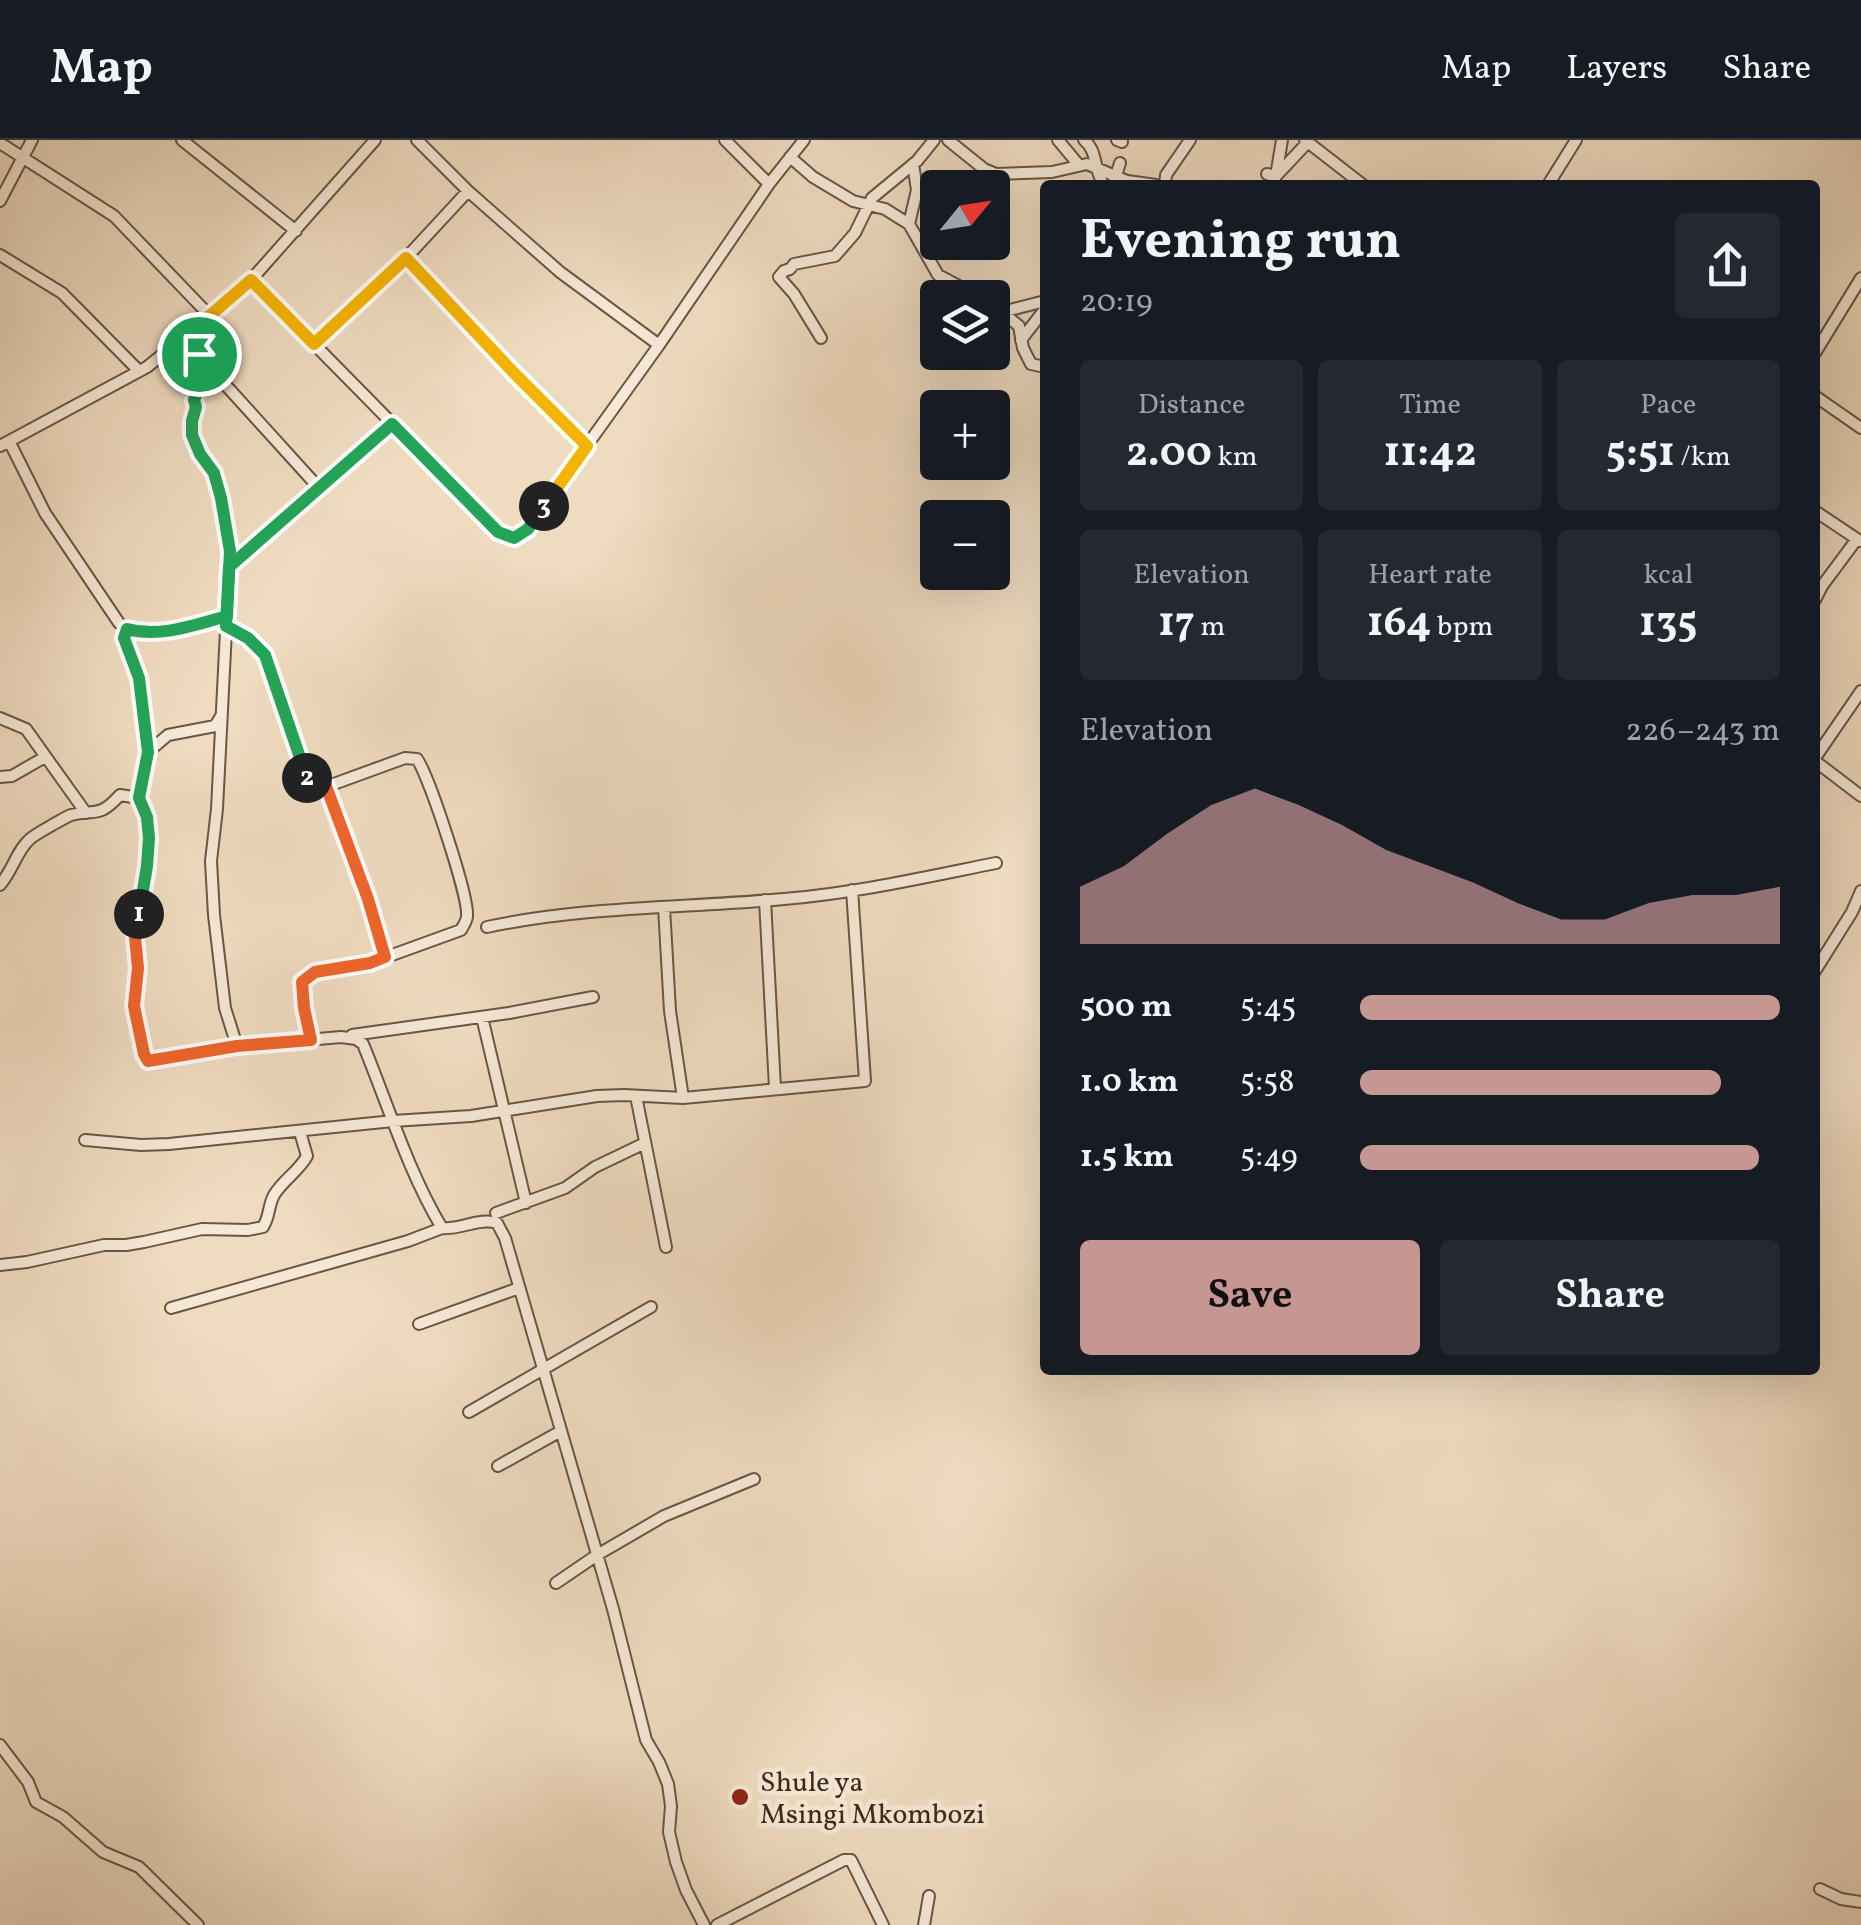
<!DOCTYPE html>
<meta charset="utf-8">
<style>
body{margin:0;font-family:Vollkorn,serif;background:#242831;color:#f1f3f6;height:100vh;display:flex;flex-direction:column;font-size:38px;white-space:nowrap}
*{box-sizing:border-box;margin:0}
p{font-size:32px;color:#9ea1a6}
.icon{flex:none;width:55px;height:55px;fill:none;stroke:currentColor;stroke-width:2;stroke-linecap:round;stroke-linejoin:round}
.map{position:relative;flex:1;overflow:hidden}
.side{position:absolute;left:1040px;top:40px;width:780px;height:1195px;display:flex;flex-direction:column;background:#171b24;border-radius:10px;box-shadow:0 10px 40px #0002}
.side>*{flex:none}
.needle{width:65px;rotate:60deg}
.fabs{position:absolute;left:920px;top:30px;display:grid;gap:20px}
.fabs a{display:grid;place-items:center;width:90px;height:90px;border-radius:10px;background:#171b24;box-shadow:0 10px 40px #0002;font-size:50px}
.pin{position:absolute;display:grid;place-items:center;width:85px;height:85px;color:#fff;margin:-42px;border:5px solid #fff;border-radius:50%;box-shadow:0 2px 10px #0007}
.km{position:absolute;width:50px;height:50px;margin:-25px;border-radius:50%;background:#222;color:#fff;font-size:28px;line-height:50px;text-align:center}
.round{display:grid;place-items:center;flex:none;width:105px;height:105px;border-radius:10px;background:#242831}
.head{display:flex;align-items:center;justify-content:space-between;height:170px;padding:0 40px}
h1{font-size:55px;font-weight:700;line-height:75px}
.metrics{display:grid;grid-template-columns:repeat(3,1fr);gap:15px;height:170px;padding:10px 40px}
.metrics div{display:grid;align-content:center;border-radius:10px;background:#242831;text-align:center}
.metrics b{font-size:42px;font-weight:700}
.metrics small{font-size:28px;font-weight:400}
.metrics p{font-size:28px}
.chart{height:280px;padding:20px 40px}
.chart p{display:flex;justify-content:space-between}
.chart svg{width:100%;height:180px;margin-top:10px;fill:#c59692;opacity:.7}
.action{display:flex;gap:20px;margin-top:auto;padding:20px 40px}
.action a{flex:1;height:115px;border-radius:10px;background:#c59692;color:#111;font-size:40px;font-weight:700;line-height:115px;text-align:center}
.action a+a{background:#242831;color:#f1f3f6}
ul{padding:0 40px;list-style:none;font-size:32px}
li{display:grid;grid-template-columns:160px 120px 1fr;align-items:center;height:75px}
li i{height:25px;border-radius:12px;background:#c59692}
header{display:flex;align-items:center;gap:60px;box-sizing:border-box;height:140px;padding:0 50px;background:#171b24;border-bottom:2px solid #363941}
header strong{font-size:48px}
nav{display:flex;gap:55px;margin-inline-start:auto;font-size:35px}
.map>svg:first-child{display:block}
</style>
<header>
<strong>Map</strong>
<nav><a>Map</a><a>Layers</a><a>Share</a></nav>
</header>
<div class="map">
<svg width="1861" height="1785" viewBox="0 0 1861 1785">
<rect width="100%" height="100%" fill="#efdbc0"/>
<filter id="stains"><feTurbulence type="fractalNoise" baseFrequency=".002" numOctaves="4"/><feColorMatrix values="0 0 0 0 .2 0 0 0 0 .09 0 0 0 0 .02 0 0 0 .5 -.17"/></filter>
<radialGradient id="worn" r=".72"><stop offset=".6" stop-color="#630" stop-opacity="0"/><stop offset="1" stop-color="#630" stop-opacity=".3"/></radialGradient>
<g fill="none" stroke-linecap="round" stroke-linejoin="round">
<defs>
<path id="street" d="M182,0L296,91
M417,0L468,51L560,132L659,205
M948,0L984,29L996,34L1052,32L1087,24L1127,41L1156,45
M1058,0L1078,24
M1084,0C1098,11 1093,29 1104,45
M1117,0L1122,2
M1305,0L1363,45
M0,3L114,76L210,176
M790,17L813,37L853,61L885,69L909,84L938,135L981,158
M1267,34L1276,36L1308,2
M769,44L804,0
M1113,45L1120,23
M1165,45L1166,35L1190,0
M1271,45L1276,36L1282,0
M1548,45L1576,0
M0,61L32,0
M909,84L917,50L913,24
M0,115L62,153L139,231
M406,118L513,232L587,306
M251,140L498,391L513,398L527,389L659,205L769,44L725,0
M992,164L1019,186L1023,208L1031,224L1045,227
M1002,172L1045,161
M183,198L319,348
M821,198L794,154L779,137L784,131L790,129L794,124L835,116L855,93L872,58L917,21L934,0
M1021,200L1045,169
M314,204L406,118L468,51
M1815,213L1861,138
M199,214V246L194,260C196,272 190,282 192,295C196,313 211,325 217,342L230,411L217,669L211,721L214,775L225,868L237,906L341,897L356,899L363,904C388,965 408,1031 442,1088C460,1090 480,1077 497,1083L505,1098L613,1469L646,1600L659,1622L668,1644L671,1666L669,1692L676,1722L686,1750L704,1785
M1815,256L1861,288
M9,301L45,373L119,483C144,504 199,484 227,475
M0,306L147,227L210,176L251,140L375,0
M1815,371L1860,401
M229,427L393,284
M1815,460L1822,446L1857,399
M226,486L248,498L265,515L307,638L317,646L331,645L405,618L417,619C429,636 469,757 467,776C467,781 463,786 461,790L370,823L315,832L301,842L303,868L311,900
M127,489L124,498L139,538L148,612
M0,578L26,589L86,673
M1815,618L1861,551
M1815,621L1861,656
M0,637L12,636L45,617
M326,645L368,759L385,817
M139,658L147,677L149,698L147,726L135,797L139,829L134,866L144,914L148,921L237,906
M0,745C13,730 17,710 30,699C34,695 66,677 71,675C97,669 99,678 120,655L139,658L148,612L168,595L215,586L221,576
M765,760L775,948
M664,767L670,871L683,958
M487,787C585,766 685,768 784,759C856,753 926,737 996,723
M1815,831L1852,772L1861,751
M482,877L526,1063
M352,895L509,873L593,857
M636,956L666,1107
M85,1000L141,1005L169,1004L393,981L471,976L597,956L624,955L683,958L865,941L852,750
M496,1073L565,1048L595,1027L645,1003
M0,1125L27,1122L104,1105H126L144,1102L202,1089L248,1090L263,1087C270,1076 268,1066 274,1055C283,1040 299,1031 307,1016L300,992
M171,1168L408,1101L442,1088
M419,1184L519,1148
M469,1272L651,1167
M498,1326L561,1291
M556,1443L597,1415L664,1376L754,1339
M0,1605L28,1642L36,1662L63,1677L103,1712L139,1727L198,1785
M1820,1749L1841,1759L1861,1762
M717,1785L844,1720H851L883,1785
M924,1785L929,1756"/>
</defs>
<!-- street casing -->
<use href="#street" stroke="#6a5643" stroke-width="14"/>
<!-- street -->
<use href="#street" stroke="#f5e8d6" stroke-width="10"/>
</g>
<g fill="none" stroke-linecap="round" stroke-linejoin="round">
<defs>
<path id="split-1" d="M139,774L147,726L149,698L147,677L139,658L148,612L139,538L124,498L127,489C160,498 195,485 227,476L230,411L221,358L214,333L200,314L192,295V281L196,267L194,260L199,246V214"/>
<path id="split-2" d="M139,774L135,797L138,828L134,866L144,914L148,921L237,906L311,900L304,868L302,842L315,832L370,823L385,817L368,759L326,646H317L307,638"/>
<path id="split-3" d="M307,638L265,515L248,498L226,486L229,427L392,284L498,392L514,398L528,389L544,366"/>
<path id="split-4" d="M199,214L184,198L251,140L314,204L406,118L513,232L587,306L544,366"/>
</defs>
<!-- split-1 casing -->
<use href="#split-1" stroke="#fff" stroke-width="20"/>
<!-- split-2 casing -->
<use href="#split-2" stroke="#fff" stroke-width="20"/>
<!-- split-3 casing -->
<use href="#split-3" stroke="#fff" stroke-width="20"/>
<!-- split-4 casing -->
<use href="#split-4" stroke="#fff" stroke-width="20"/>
<!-- split-1 -->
<use href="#split-1" stroke="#22a559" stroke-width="12"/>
<!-- split-2 -->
<use href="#split-2" stroke="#f0652b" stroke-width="12"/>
<!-- split-3 -->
<use href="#split-3" stroke="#22a559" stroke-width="12"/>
<!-- split-4 -->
<use href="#split-4" stroke="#f5b400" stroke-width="12"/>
</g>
<!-- markers -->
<circle fill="#8f2418" stroke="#f5e8d6" stroke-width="4" cx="740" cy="1657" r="10"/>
<g text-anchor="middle" stroke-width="9" stroke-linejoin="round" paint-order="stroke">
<!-- poi labels -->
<g font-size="28" fill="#3d2919" stroke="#f5e8d6" text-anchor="start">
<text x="760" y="1651">Shule ya<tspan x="760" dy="32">Msingi Mkombozi</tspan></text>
</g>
</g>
<rect width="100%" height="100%" filter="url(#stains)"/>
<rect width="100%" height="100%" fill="url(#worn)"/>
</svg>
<div class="fabs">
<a><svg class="needle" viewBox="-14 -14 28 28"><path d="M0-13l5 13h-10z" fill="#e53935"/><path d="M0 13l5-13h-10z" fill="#9ea1a6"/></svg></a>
<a><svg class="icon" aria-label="layers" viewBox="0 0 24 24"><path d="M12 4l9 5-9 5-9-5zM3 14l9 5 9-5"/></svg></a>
<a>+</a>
<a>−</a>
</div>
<div class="pin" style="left:199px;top:214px;background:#1e9e55"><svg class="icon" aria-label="arrive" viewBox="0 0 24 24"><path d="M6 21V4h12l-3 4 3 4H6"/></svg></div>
<b class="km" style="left:139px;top:774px">1</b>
<b class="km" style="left:307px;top:638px">2</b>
<b class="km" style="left:544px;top:366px">3</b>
<section class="side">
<div class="head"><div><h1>Evening run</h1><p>20:19</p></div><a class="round"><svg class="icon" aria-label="share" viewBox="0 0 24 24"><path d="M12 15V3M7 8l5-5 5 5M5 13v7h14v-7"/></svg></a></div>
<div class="metrics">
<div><p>Distance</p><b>2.00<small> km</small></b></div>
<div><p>Time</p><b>11:42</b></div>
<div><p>Pace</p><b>5:51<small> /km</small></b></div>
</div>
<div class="metrics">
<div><p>Elevation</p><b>17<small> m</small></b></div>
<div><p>Heart rate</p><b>164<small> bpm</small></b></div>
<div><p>kcal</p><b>135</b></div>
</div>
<div class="chart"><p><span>Elevation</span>226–243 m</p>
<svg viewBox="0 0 160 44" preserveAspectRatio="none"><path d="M0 44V30L10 25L20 17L30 10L40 6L50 10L60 15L70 21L80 25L90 29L100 34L110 38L120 38L130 34L140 32L150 32L160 30V44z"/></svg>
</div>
<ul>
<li><b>500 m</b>5:45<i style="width:100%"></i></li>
<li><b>1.0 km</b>5:58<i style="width:86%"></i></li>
<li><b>1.5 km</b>5:49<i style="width:95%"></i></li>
</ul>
<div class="action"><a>Save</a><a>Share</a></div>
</section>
</div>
